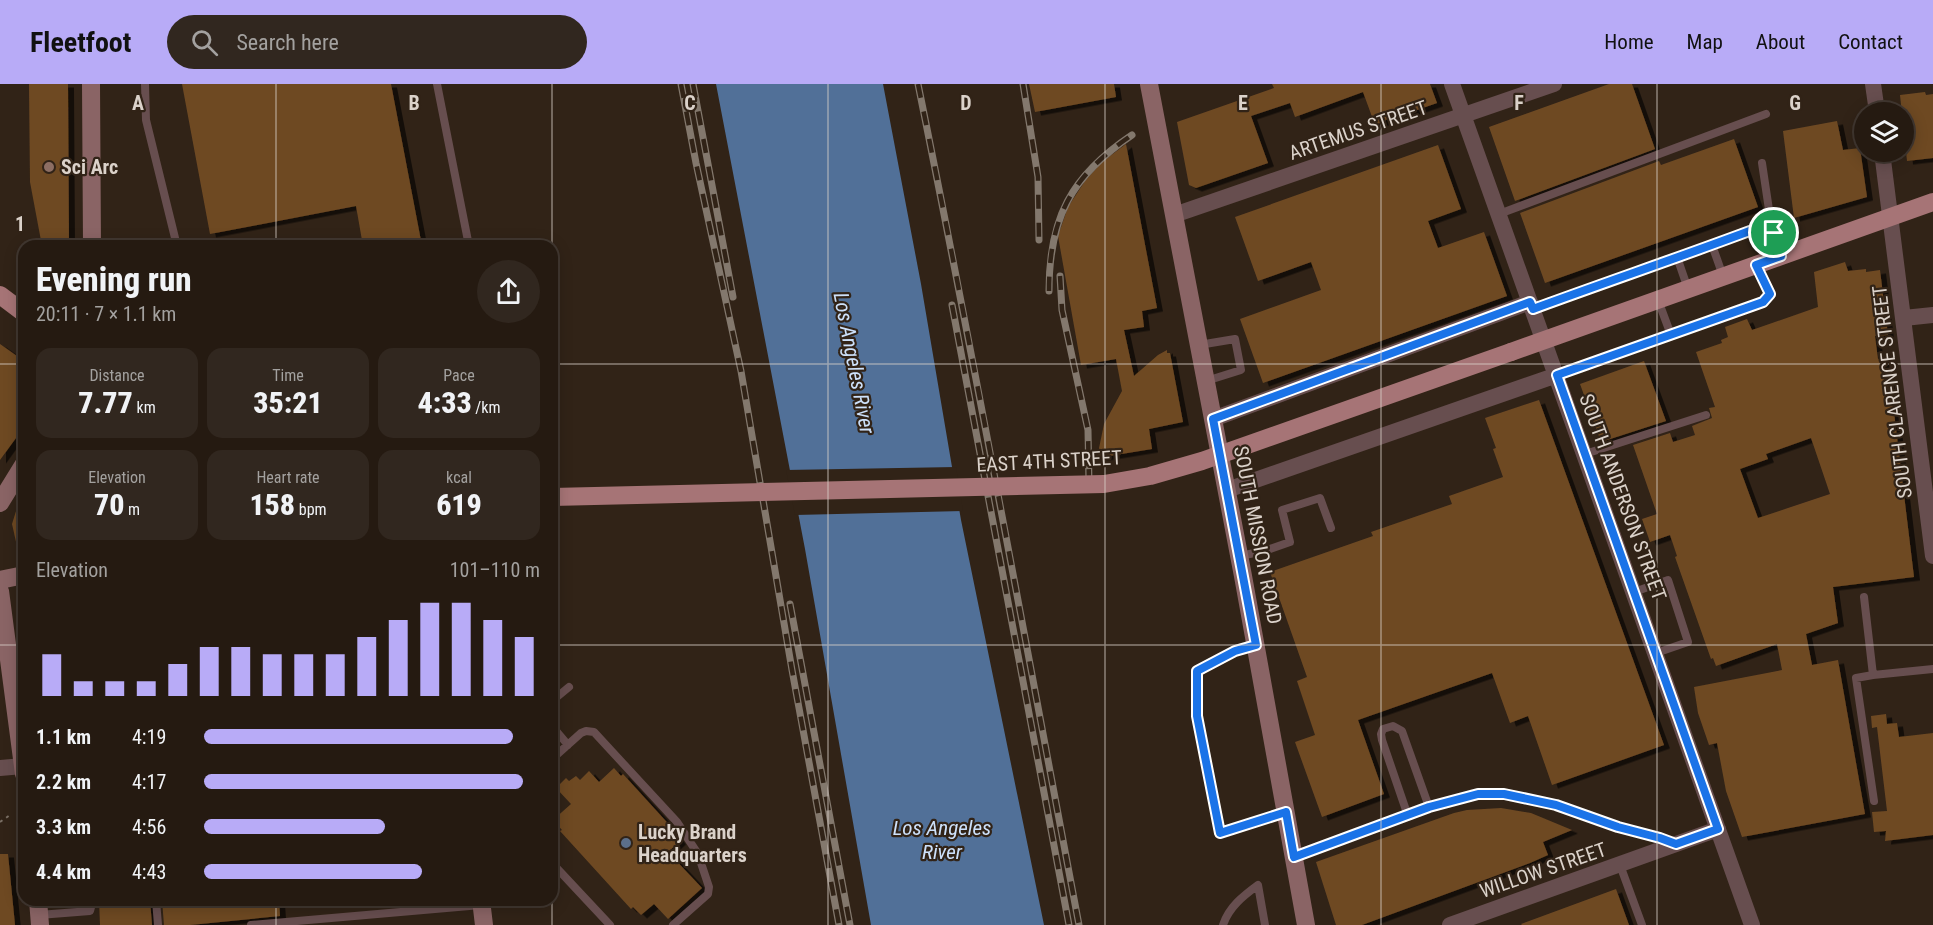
<!DOCTYPE html>
<meta charset="utf-8">
<style>
body{margin:0;font-family:"Roboto Condensed",sans-serif;background:#31271f;color:#f1f3f6;height:100vh;display:flex;flex-direction:column;font-size:22px;white-space:nowrap}
*{box-sizing:border-box;margin:0}
p{font-size:20px;color:#a3a19f}
.icon{flex:none;width:33px;height:33px;fill:none;stroke:currentColor;stroke-width:2;stroke-linecap:round;stroke-linejoin:round}
.map{position:relative;flex:1;overflow:hidden}
.drawer{position:absolute;left:18px;top:156px;width:540px;height:666px;display:flex;flex-direction:column;background:#251a11;border-radius:18px;box-shadow:0 3px 15px #0003,0 0 0 2px #423831}
.drawer>*{flex:none}
.controls{position:absolute;left:1854px;top:18px;display:grid;gap:12px}
.controls a{display:grid;place-items:center;width:60px;height:60px;border-radius:50%;background:#251a11;box-shadow:0 3px 15px #0003,0 0 0 2px #423831;font-size:30px}
.pin{position:absolute;display:grid;place-items:center;width:51px;height:51px;color:#fff;margin:-26px;border:3px solid #fff;border-radius:50%;box-shadow:0 2px 6px #0007}
.round{display:grid;place-items:center;flex:none;width:63px;height:63px;border-radius:32px;background:#31271f}
.head{display:flex;align-items:center;justify-content:space-between;height:102px;padding:0 18px}
h1{font-size:33px;font-weight:800;line-height:45px}
.metrics{display:grid;grid-template-columns:repeat(3,1fr);gap:9px;height:102px;padding:6px 18px}
.metrics div{display:grid;align-content:center;border-radius:15px;background:#31271f;text-align:center}
.metrics b{font-size:30px;font-weight:800}
.metrics small{font-size:16px;font-weight:400}
.metrics p{font-size:16px}
.chart{height:168px;padding:12px 18px}
.chart p{display:flex;justify-content:space-between}
.chart svg{width:100%;height:108px;margin-top:6px;stroke:#b8abf7;stroke-width:6}
ul{padding:0 18px;list-style:none;font-size:20px}
li{display:grid;grid-template-columns:96px 72px 1fr;align-items:center;height:45px}
li i{height:15px;border-radius:8px;background:#b8abf7}
header{display:flex;align-items:center;gap:36px;box-sizing:border-box;height:84px;padding:0 30px;background:#b8abf7;color:#111}
header strong{font-size:28px}
nav{display:flex;gap:33px;margin-inline-start:auto;font-size:21px}
.search{width:420px;height:54px;background:#31271f;display:flex;align-items:center;gap:15px;box-sizing:border-box;padding:0 21px;border-radius:33px;color:#a3a19f;font-size:22px}
.map>svg:first-child{display:block}
</style>
<header>
<strong>Fleetfoot</strong>
<div class="search"><svg class="icon" aria-label="search" viewBox="0 0 24 24"><circle cx="10" cy="10" r="6"/><path d="M15 15l6 6"/></svg>Search here</div>
<nav><a>Home</a><a>Map</a><a>About</a><a>Contact</a></nav>
</header>
<div class="map">
<svg width="1933" height="841" viewBox="0 0 1933 841">
<defs>
<filter id="shadow"><feDropShadow dx="6" dy="3.5" stdDeviation="0" flood-color="#0009"/></filter>
</defs>
<rect width="100%" height="100%" fill="#312317"/>
<!-- water -->
<path fill="#517098" d="M716,0H883L921,200L961,436L1044,841H871L805,465Z"/>
<!-- pier -->
<path fill="#312317" d="M956,383L963,427L795,431L786,386Z"/>
<!-- building -->
<path fill="#6e4923" fill-rule="evenodd" filter="url(#shadow)" d="M29,0H68L69,162H42L30,98Z
M182,0H391L422,162H363L356,122L210,150Z
M1029,0H1114L1116,13L1035,28Z
M1272,0H1430L1437,19L1397,33L1391,31L1385,37L1375,41L1363,8L1295,33L1290,19L1251,32L1268,79L1196,104L1189,101L1177,38L1274,4Z
M1609,0H1632L1655,65L1515,117L1489,43Z
M1925,8L1926,11L1933,10V74L1907,77L1900,11Z
M1837,37L1843,66L1860,64L1867,113L1794,134L1783,47Z
M1734,55L1758,123L1545,199L1520,129L1659,77L1661,81Z
M1126,60L1157,224L1142,227L1144,243L1124,246L1134,292L1158,271L1167,266V269H1170L1183,338L1149,345L1152,365L1097,374L1104,340L1122,307L1116,275L1081,281L1058,152L1068,123L1085,97L1102,78Z
M1438,61L1461,125L1428,137L1438,164L1484,148L1507,212L1263,299L1240,235L1321,206L1311,178L1258,197L1235,133Z
M1845,178L1848,187L1866,185V188L1880,186L1888,251L1875,252L1878,275L1883,274L1884,287H1889L1914,493L1833,503L1838,539L1806,550L1812,581L1838,576L1865,730L1742,753L1726,707L1717,659L1709,661L1698,629L1694,603L1782,586L1777,560L1716,582L1713,574L1711,575L1675,473L1677,472L1670,451L1650,458L1642,435L1657,430L1633,361L1670,349L1673,358L1695,351L1692,342L1712,334L1709,324L1715,323L1696,268L1722,259L1721,256L1728,253L1725,243L1747,235L1752,246L1818,223L1814,188ZM1811,354L1830,410L1758,434L1740,385L1768,375L1766,370Z
M0,260L24,277V343L0,376Z
M1644,277L1666,337L1601,358L1580,300Z
M1539,316L1664,661L1552,701L1528,632L1510,639L1492,589L1358,636L1384,710L1322,733L1295,658L1315,651L1297,597L1307,593L1270,488L1373,452L1371,448L1452,420L1449,412L1503,393L1493,365L1496,364L1485,334Z
M21,411L24,412V471H19L12,440Z
M1886,630L1887,640L1897,639L1899,653L1933,649V751L1885,757L1886,747L1874,748L1872,728L1887,727L1877,643L1872,644L1871,632Z
M614,684L621,692L623,690L674,746L672,747L680,757L668,768L702,804L668,835L654,820L641,831L633,823L631,825L560,747L562,746L553,736L571,720L556,704L566,694L569,697L576,692L580,696L589,687L599,698Z
M1501,724L1531,729L1572,746L1543,758L1548,771L1530,779L1362,841H1336L1316,778L1454,729L1467,726Z
M0,770H8L15,841H0Z
M1616,805L1629,841H1522L1521,840Z
M99,816H150L152,841H100Z
M162,816H279L280,832L190,841H164Z"/>
<g fill="none" stroke-linecap="round" stroke-linejoin="round">
<!-- path -->
<path stroke="#7a6f64" stroke-width="2" stroke-dasharray="3 4.5" stroke-linecap="butt" d="M0,738L10,731"/>
<!-- lane -->
<path stroke="#674e4f" stroke-width="8" d="M145,0L146,36L177,162
M437,0L469,162
M1762,79L1771,139L1781,172
M1499,130L1766,30
M1712,161L1771,139
M1677,173L1712,161L1723,192
M1658,216L1671,251
M1533,225L1677,173L1688,205
M1199,261L1235,255L1241,286L1206,297
M1557,291L1763,218L1770,210L1757,181
M1585,370L1706,331
M1240,472L1264,467L1290,458L1282,426L1320,414L1331,444
M1634,508L1668,496L1688,558L1656,569
M1864,513L1873,591L1933,585
M1256,561L1235,567L1197,587V632L1219,749L1286,728
M1873,591L1856,594L1874,717
M552,617L569,603
M552,642L568,661
M552,675L581,649L586,647L594,648L677,738L698,770L709,803L708,810L673,841
M1408,732L1382,656L1381,650L1383,645L1393,642L1402,647L1429,723
M1294,773L1429,723L1478,710H1504L1556,721L1619,743L1660,754L1675,760
M552,779L610,841
M1620,781L1642,841
M156,816L158,841
M39,831L90,827L93,816
M251,841L481,821
M1223,841C1229,823 1243,812 1258,801L1265,841"/>
<!-- street -->
<path stroke="#674e4f" stroke-width="16" d="M1452,0L1752,841
M1873,0L1877,28
M1882,68L1933,472
M1174,131L1554,0
M1904,234L1933,231
M1213,335L1530,218
M1227,406L1557,291
M0,684L23,682
M1450,841L1718,745"/>
<!-- secondary -->
<path stroke="#8a6465" stroke-width="18" d="M91,0L92,162
M1149,0L1243,492L1306,841
M0,419L24,380
M0,496L24,491
M0,507L24,690
M38,816L40,841
M481,816L484,841"/>
<!-- primary -->
<path stroke="#a67476" stroke-width="18" d="M0,211L24,229
M1511,268L1933,118"/>
<defs>
<path id="rail" d="M681,0L696,79L741,287L792,586L839,841
M693,0L733,213
M918,0C975,280 1026,561 1079,841
M1023,0L1038,93L1039,156
M1060,192L1062,226L1088,346L1089,400
M1049,207C1049,134 1071,92 1132,51
M952,221L1069,841
M790,520L850,841"/>
</defs>
<!-- rail casing -->
<use href="#rail" stroke="#83786d" stroke-width="7"/>
<!-- rail -->
<use href="#rail" stroke="#312317" stroke-width="4.5" stroke-dasharray="14" stroke-linecap="butt"/>
<!-- primary-bridge -->
<path stroke="#a67476" stroke-width="18" d="M552,413L1104,400L1150,392L1202,377L1511,268"/>
</g>
<g fill="none" stroke-linecap="round" stroke-linejoin="round">
<defs>
<path id="route" d="M1771,139L1781,172L1756,181L1770,210L1763,218L1557,291L1718,745L1676,760L1660,754L1618,743L1556,721L1504,710H1478L1429,723L1294,773L1286,728L1220,749L1197,632V587L1235,567L1256,561L1213,335L1530,218L1533,225C1612,196 1692,169 1771,139Z"/>
</defs>
<!-- route casing -->
<use href="#route" stroke="#fff" stroke-width="12"/>
<!-- route -->
<use href="#route" stroke="#1a73e8" stroke-width="8"/>
</g>
<!-- grid -->
<path fill="none" stroke="#dbd2ca" stroke-width="1.5" stroke-opacity="0.55" d="M276,0V162M552,0V841M828,0V841M1105,0V841M1381,0V841M1657,0V841M0,280H24M552,280H1933M0,561H24M552,561H1933M276,816V841"/>
<!-- markers -->
<circle fill="#8d6e63" stroke="#312317" stroke-width="2" cx="49" cy="83" r="6"/>
<circle fill="#5c6f8a" stroke="#312317" stroke-width="2" cx="626" cy="759" r="6"/>
<g text-anchor="middle" stroke-width="4.5" stroke-linejoin="round" paint-order="stroke">
<!-- street labels -->
<g font-size="20" fill="#dbd2ca" stroke="#312317">
<text transform="translate(1358 46) rotate(-19)" y="7">ARTEMUS STREET</text>
<text transform="translate(1892 308) rotate(-97)" y="7">SOUTH CLARENCE STREET</text>
<text transform="translate(1049 377) rotate(-3)" y="7">EAST 4TH STREET</text>
<text transform="translate(1623 413) rotate(70)" y="7">SOUTH ANDERSON STREET</text>
<text transform="translate(1258 451) rotate(79)" y="7">SOUTH MISSION ROAD</text>
<text transform="translate(1543 786) rotate(-19)" y="7">WILLOW STREET</text>
</g>
<!-- poi labels -->
<g font-size="20" font-weight="bold" fill="#dbd2ca" stroke="#312317" text-anchor="start">
<text x="61" y="90">Sci Arc</text>
<text x="638" y="755">Lucky Brand<tspan x="638" dy="23">Headquarters</tspan></text>
</g>
<!-- water labels -->
<g font-size="21" font-style="italic" fill="#cde1fb" stroke="#312317">
<text transform="translate(854 279) rotate(79)" y="7">Los Angeles River</text>
<text x="942" y="751">Los Angeles<tspan x="942" dy="24">River</tspan></text>
</g>
</g>
<g font-size="20" text-anchor="middle" font-weight="bold" fill="#dbd2ca" stroke="#312317" stroke-width="4.5" stroke-linejoin="round" paint-order="stroke">
<text x="138" y="26">A</text>
<text x="414" y="26">B</text>
<text x="690" y="26">C</text>
<text x="966" y="26">D</text>
<text x="1243" y="26">E</text>
<text x="1519" y="26">F</text>
<text x="1795" y="26">G</text>
<text x="20" y="147">1</text>
</g>
</svg>
<div class="controls">
<a><svg class="icon" aria-label="layers" viewBox="0 0 24 24"><path d="M12 4l9 5-9 5-9-5zM3 14l9 5 9-5"/></svg></a>
</div>
<div class="pin" style="left:1774px;top:149px;background:#1e9e55"><svg class="icon" aria-label="arrive" viewBox="0 0 24 24"><path d="M6 21V4h12l-3 4 3 4H6"/></svg></div>
<section class="drawer">
<div class="head"><div><h1>Evening run</h1><p>20:11 · 7 × 1.1 km</p></div><a class="round"><svg class="icon" aria-label="share" viewBox="0 0 24 24"><path d="M12 15V3M7 8l5-5 5 5M5 13v7h14v-7"/></svg></a></div>
<div class="metrics">
<div><p>Distance</p><b>7.77<small> km</small></b></div>
<div><p>Time</p><b>35:21</b></div>
<div><p>Pace</p><b>4:33<small> /km</small></b></div>
</div>
<div class="metrics">
<div><p>Elevation</p><b>70<small> m</small></b></div>
<div><p>Heart rate</p><b>158<small> bpm</small></b></div>
<div><p>kcal</p><b>619</b></div>
</div>
<div class="chart"><p><span>Elevation</span>101–110 m</p>
<svg viewBox="0 0 160 44" preserveAspectRatio="none"><path d="M5 44V27M15 44V38M25 44V38M35 44V38M45 44V31M55 44V24M65 44V24M75 44V27M85 44V27M95 44V27M105 44V20M115 44V13M125 44V6M135 44V6M145 44V13M155 44V20"/></svg>
</div>
<ul>
<li><b>1.1 km</b>4:19<i style="width:92%"></i></li>
<li><b>2.2 km</b>4:17<i style="width:95%"></i></li>
<li><b>3.3 km</b>4:56<i style="width:54%"></i></li>
<li><b>4.4 km</b>4:43<i style="width:65%"></i></li>
</ul>
</section>
</div>
